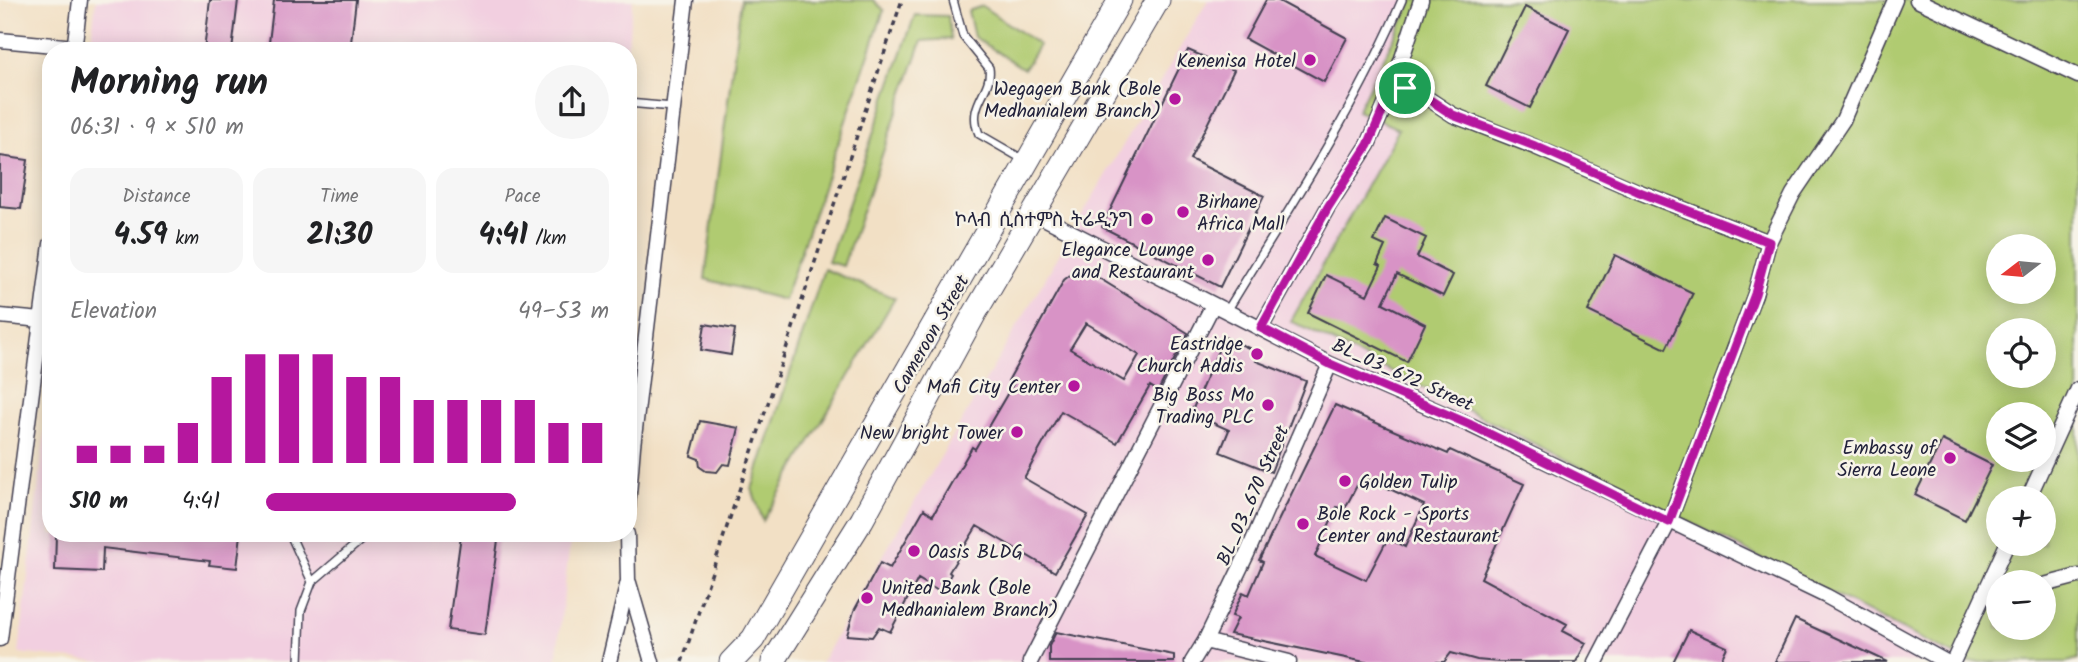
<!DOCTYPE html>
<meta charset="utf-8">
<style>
body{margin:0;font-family:Kalam,"Noto Sans Ethiopic",sans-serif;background:#f6f6f6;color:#202124;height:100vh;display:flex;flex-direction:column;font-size:26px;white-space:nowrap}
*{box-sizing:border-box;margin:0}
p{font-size:23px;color:#757577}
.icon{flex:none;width:38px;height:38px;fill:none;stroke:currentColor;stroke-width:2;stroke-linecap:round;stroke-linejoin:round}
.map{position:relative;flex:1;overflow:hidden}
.side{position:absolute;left:42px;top:42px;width:595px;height:500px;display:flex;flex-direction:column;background:#fff;border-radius:28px;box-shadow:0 4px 18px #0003}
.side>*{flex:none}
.needle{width:46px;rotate:254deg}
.tools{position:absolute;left:1986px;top:234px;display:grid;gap:14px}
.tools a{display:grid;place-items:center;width:70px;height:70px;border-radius:50%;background:#fff;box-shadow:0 4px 18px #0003;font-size:35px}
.pin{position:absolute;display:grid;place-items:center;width:60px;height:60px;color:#fff;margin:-30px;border:4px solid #fff;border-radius:50%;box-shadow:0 2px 7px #0007}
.round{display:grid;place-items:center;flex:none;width:74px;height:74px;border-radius:37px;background:#f6f6f6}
.headline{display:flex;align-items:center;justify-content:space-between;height:119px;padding:0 28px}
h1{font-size:38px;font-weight:600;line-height:52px}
.stats{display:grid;grid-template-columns:repeat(3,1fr);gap:10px;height:119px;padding:7px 28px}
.stats div{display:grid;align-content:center;border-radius:18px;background:#f6f6f6;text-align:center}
.stats b{font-size:30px;font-weight:600}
.stats small{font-size:19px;font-weight:400}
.stats p{font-size:19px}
.chart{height:196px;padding:14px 28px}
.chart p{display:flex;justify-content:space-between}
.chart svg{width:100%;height:126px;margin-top:7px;stroke:#b5179e;stroke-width:6}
ul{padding:0 28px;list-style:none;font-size:23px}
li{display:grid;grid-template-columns:112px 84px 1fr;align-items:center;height:52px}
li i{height:18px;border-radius:9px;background:#b5179e}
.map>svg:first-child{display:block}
</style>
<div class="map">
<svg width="2078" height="662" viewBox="0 0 2078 662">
<rect width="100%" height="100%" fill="#f7f3e8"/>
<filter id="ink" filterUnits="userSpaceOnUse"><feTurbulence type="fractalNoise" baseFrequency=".0143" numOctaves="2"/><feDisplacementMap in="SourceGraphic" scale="14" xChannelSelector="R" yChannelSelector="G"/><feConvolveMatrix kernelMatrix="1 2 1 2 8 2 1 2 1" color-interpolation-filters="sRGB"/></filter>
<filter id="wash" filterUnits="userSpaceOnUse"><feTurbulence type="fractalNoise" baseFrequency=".00686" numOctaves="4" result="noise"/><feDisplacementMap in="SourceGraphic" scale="28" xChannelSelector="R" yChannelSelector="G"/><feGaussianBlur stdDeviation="1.57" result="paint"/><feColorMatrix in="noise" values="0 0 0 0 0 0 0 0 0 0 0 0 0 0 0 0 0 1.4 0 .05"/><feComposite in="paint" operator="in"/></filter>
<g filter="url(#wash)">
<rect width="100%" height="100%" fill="#f2e0c5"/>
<!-- built -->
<path fill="#f2cfe0" d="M96,0H633L627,51H90Z
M1208,0H1413L1358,111L1399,129L1291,322L1967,662H821Z
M51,380V534H571L556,662H102L19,653Z"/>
<!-- green -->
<path fill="#b0cb71" stroke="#697656" stroke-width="2" fill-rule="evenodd" d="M741,0H873L884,10L784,300L705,279Z
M1413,0H2078V659L2067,662H1967L1291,321L1399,129L1357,111ZM1998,247H2044V292H1998ZM1998,331H2044V376H1998ZM1998,415H2044V460H1998ZM1998,499H2044V544H1998ZM1998,583H2044V628H1998Z
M982,6L1039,45L1024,69L974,37L968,11Z
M915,15L948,16L951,39L922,41L843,266L828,262Z
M824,269L895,298L763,521L752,489Z"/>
<g id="blocks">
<!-- building -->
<path fill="#d893c6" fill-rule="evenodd" d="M210,0H238L232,51H204Z
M274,0H356L350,51H268Z
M1266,0H1277L1347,38L1324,82L1245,39Z
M1525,7L1569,29L1530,108L1486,86Z
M1188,50L1234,70L1190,159L1264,196L1220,287L1102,227Z
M0,156L28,160L21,209L0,207Z
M1385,218L1426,238L1417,257L1453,275L1443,296L1397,274L1383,303L1425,324L1407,362L1308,313L1326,275L1367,295L1381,266L1377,264L1385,246L1374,241Z
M1615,255L1693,293L1666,349L1588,311Z
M1074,272H1089L1188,333L1158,391L1150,386L1117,443L1061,411L1024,478L1088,515L1055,572L977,526L949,572L951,574L940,592L918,579L890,632L879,627L872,637L847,635L854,611L880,563L890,568L924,509L933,515L972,447L975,449L1013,384L1008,381L1064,280ZM1086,323L1139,355L1124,381L1070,349Z
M705,324L735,329L731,355L701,350Z
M1224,337L1260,353L1256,361L1306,381L1271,472L1220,452L1229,430L1191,413Z
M1335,405L1448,454L1450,450L1524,484L1481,578L1567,624L1563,631L1586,643L1576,662H1498L1477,660L1451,653L1444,662H1365L1230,634L1238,618L1232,616L1243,592L1249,595L1263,562L1259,560ZM1362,476L1424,505L1405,547L1388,538L1366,580L1315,556L1337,507L1344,510Z
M700,421L739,428L730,465L723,464L717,472L706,471L700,467L699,459L691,456Z
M1942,440L1992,465L1965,520L1915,495Z
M56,534H241L237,568L209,565L210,561L103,548L102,572L55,570Z
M461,535L498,540L485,635L448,630Z
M1795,619L1888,662H1775Z
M1689,630L1727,647L1720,662H1673Z
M1056,632L1174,655V662H1049V646Z"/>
</g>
</g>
<g filter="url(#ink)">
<use href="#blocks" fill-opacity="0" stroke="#413e50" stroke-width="2"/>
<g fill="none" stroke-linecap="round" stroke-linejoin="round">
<defs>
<path id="lane" d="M953,0L963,36L989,68C993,92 966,103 979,134L1024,160
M628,103L673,107
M1227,311C1289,209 1355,110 1402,0
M290,534L312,582
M299,662L301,611L312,582L368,534"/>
<path id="street" d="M1917,0L2078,76
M0,40L75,47
M74,51L80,0
M1392,89L1421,0
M1034,213L1330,364L1470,425L1826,596L1946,662
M0,316L41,320
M1261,328L1328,207L1368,145L1392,89L1405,88L1421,94L1453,115L1535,147L1637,191L1769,242
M2028,499L2078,389
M628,507L633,446L686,0
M629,583L652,662
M2044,585L2078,576
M0,639L51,244
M1205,641L1289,662
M609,662L628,581L627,534
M1030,662L1213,305
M1192,662L1205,641L1247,554L1330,364
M1596,662L1669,522L1755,294L1769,242L1793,194L1843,120L1895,0
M1953,662L2007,544"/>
<path id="primary" d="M731,662L753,639L1120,0
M773,662L862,520L975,313L1158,0"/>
</defs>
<!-- lane casing -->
<use href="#lane" stroke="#413e50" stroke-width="10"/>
<!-- street casing -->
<use href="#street" stroke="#413e50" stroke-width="17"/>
<!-- primary casing -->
<use href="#primary" stroke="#413e50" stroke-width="25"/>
<!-- path -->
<path stroke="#413e50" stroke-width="3.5" stroke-dasharray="5 5" stroke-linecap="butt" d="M682,662L902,0"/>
<!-- lane -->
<use href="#lane" stroke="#fff" stroke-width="7"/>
<!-- street -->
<use href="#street" stroke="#fff" stroke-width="14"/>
<!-- primary -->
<use href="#primary" stroke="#fff" stroke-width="23"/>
</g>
</g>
<g fill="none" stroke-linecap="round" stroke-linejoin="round" filter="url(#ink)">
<defs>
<path id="route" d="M1405,88L1421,94L1453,115L1535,146L1637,191L1769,242L1755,294L1669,522L1471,425L1330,364L1261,328L1328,207L1368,145L1392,89Z"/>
</defs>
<!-- route casing -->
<use href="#route" stroke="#fff" stroke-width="14"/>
<!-- route -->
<use href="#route" stroke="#b5179e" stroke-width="9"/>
</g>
<!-- markers -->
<g fill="#b5179e" stroke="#f7f3e8" stroke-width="2.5">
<circle cx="1310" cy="60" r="7"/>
<circle cx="1175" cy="99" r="7"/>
<circle cx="1183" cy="212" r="7"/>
<circle cx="1147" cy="219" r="7"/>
<circle cx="1208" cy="260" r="7"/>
<circle cx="1257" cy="354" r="7"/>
<circle cx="1074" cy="386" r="7"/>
<circle cx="1268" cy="405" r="7"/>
<circle cx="1017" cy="432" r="7"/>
<circle cx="1950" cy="458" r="7"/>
<circle cx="1345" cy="481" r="7"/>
<circle cx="1303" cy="524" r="7"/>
<circle cx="914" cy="551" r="7"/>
<circle cx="867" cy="598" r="7"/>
</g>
<g text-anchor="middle" stroke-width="5" stroke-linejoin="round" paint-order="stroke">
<!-- poi labels -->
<g font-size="19" fill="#22223b" stroke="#f7f3e8" text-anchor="end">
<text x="1296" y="67">Kenenisa Hotel</text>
<text x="1161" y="95">Wegagen Bank (Bole<tspan x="1161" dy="22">Medhanialem Branch)</tspan></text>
<text x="1197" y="208" text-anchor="start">Birhane<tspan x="1197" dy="22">Africa Mall</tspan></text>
<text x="1133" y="226">ኮላብ ሲስተምስ ትሬዲንግ</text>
<text x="1194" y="256">Elegance Lounge<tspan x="1194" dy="22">and Restaurant</tspan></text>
<text x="1243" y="350">Eastridge<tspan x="1243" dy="22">Church Addis</tspan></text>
<text x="1060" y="393">Mafi City Center</text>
<text x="1254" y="401">Big Boss Mo<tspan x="1254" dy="22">Trading PLC</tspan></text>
<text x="1003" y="439">New bright Tower</text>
<text x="1936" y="454">Embassy of<tspan x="1936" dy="22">Sierra Leone</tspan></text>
<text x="1359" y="488" text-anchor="start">Golden Tulip</text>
<text x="1317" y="520" text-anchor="start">Bole Rock - Sports<tspan x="1317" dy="22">Center and Restaurant</tspan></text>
<text x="928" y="558" text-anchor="start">Oasis BLDG</text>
<text x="881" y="594" text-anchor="start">United Bank (Bole<tspan x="881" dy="22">Medhanialem Branch)</tspan></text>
</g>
<!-- street labels -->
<g font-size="19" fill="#22223b" stroke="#f7f3e8">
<text transform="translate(930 334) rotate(-60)" y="7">Cameroon Street</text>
<text transform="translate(1403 374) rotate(24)" y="7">BL_03_672 Street</text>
<text transform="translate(1252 495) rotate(-66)" y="7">BL_03_670 Street</text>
</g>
</g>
</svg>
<div class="tools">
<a><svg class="needle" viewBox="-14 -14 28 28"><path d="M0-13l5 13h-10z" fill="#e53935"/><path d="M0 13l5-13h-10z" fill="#757577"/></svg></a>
<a><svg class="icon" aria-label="locate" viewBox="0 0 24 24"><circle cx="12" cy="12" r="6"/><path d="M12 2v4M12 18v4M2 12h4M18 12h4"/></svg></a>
<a><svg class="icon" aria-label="layers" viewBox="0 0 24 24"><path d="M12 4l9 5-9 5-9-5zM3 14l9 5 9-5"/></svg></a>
<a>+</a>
<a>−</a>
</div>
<div class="pin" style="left:1405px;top:88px;background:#1e9e55"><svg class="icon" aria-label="arrive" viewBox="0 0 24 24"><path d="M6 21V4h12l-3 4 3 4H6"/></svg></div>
<section class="side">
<div class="headline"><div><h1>Morning run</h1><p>06:31 · 9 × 510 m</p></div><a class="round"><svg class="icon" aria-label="share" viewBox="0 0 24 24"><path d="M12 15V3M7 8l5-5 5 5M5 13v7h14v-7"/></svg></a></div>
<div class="stats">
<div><p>Distance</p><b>4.59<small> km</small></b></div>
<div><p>Time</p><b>21:30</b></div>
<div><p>Pace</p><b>4:41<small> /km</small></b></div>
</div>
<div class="chart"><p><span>Elevation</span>49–53 m</p>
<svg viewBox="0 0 160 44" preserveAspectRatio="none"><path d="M5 44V38M15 44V38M25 44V38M35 44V30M45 44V14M55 44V6M65 44V6M75 44V6M85 44V14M95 44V14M105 44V22M115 44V22M125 44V22M135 44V22M145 44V30M155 44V30"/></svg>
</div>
<ul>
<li><b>510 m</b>4:41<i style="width:73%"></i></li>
</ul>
</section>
</div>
